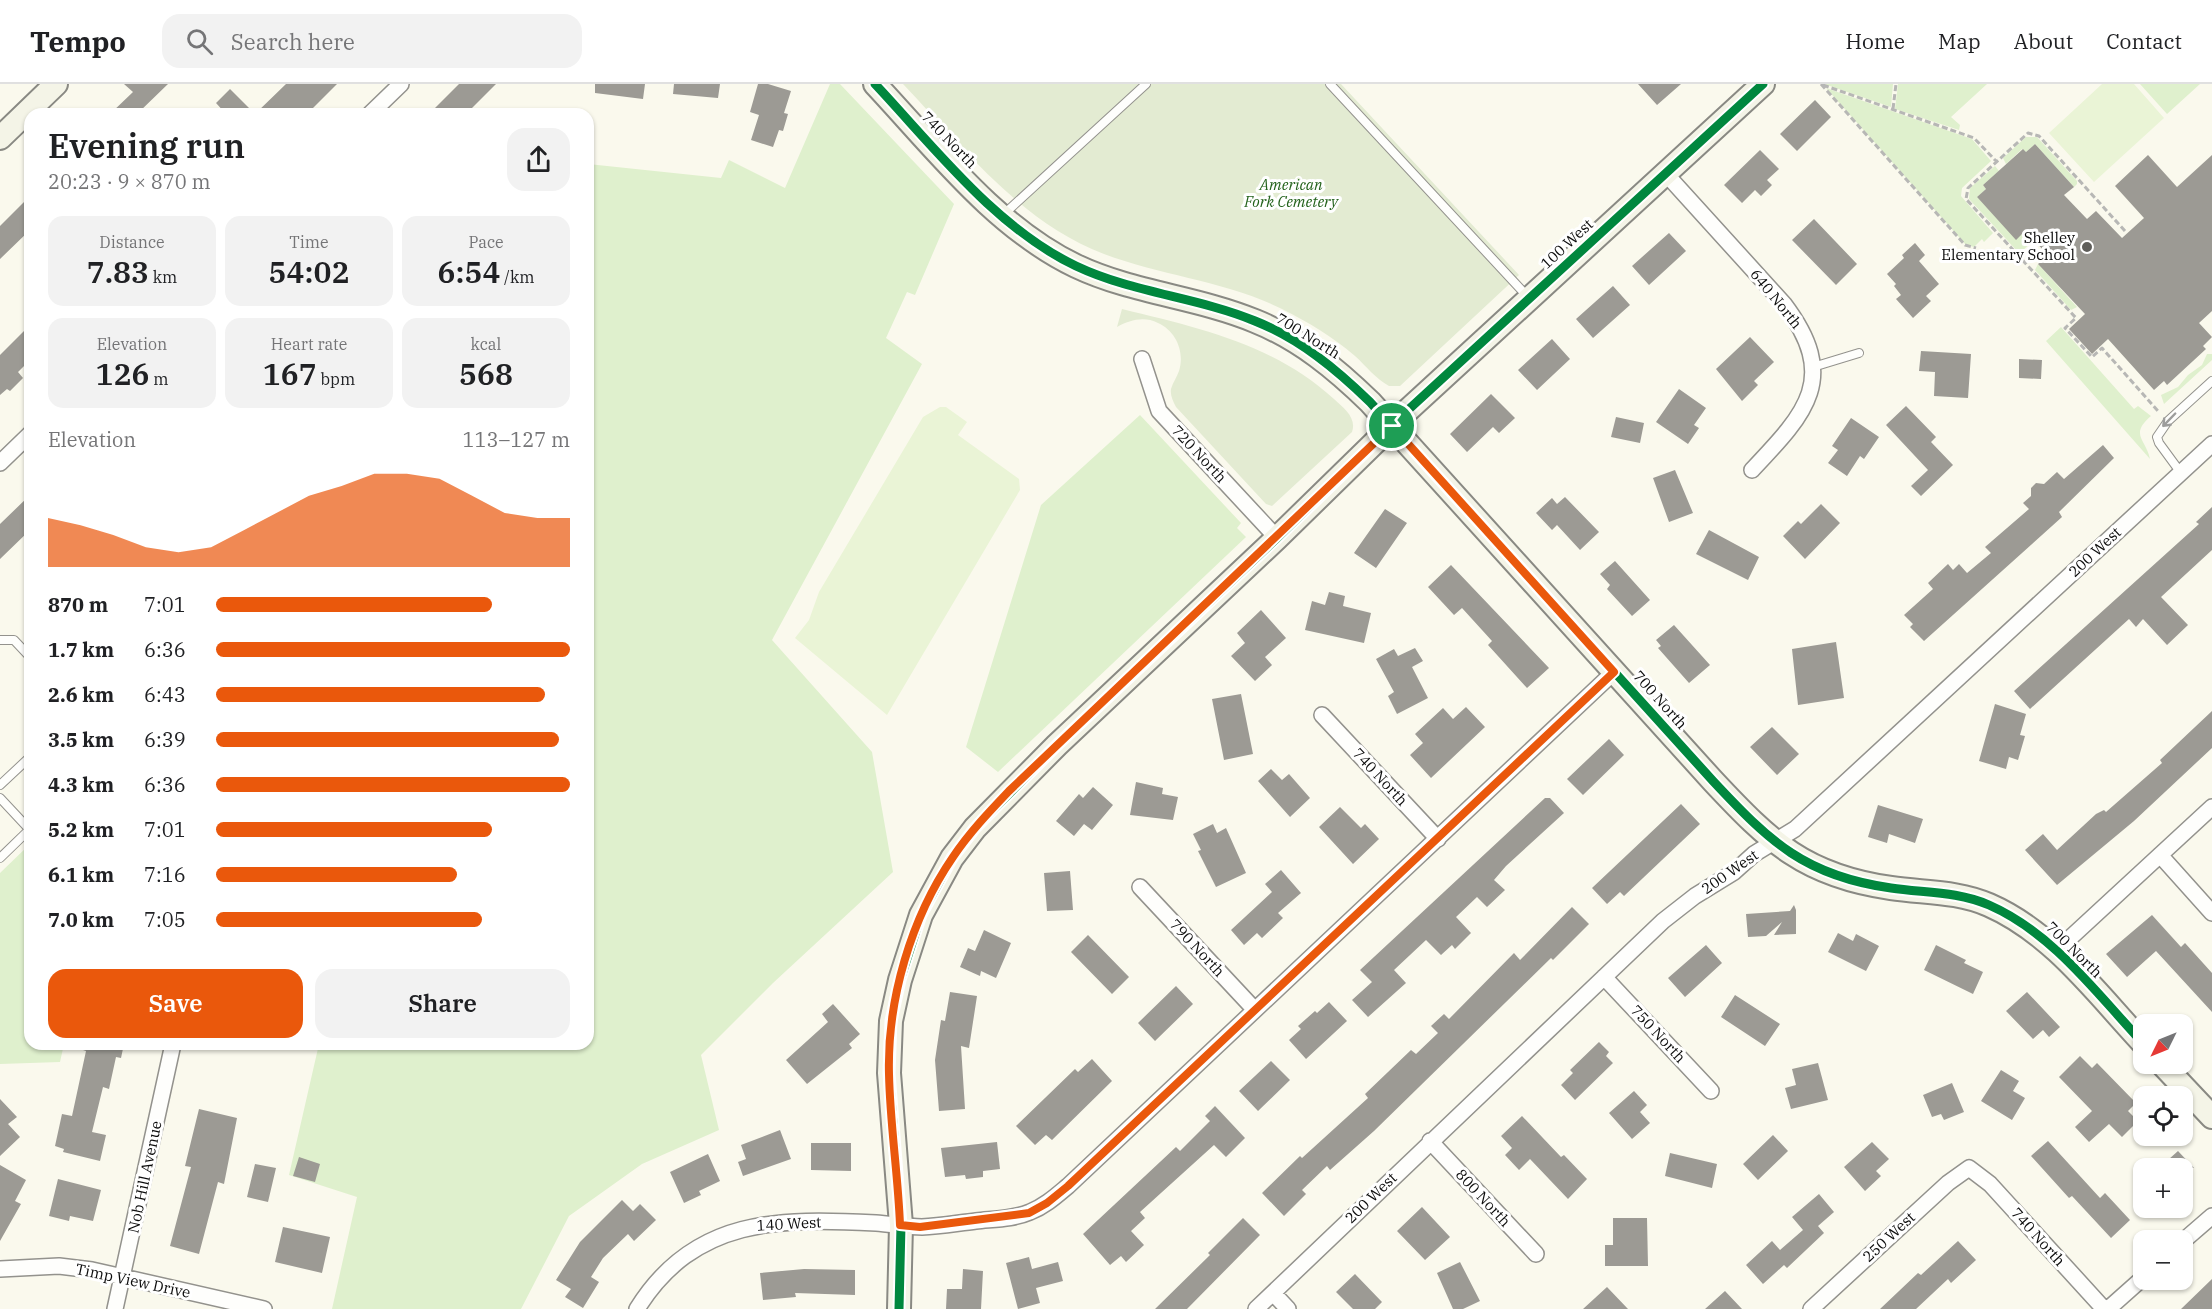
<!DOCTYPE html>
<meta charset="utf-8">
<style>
body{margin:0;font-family:"IBM Plex Serif",serif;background:#f2f2f2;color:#202124;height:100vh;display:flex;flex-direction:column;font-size:22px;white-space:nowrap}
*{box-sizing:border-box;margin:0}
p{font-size:20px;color:#757577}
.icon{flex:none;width:33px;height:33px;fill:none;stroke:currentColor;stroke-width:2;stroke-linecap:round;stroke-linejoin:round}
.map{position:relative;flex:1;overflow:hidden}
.panel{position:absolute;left:24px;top:24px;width:570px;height:942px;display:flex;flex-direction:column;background:#fff;border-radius:18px;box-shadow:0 2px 4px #0004}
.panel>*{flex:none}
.needle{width:39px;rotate:227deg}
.tools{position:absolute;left:2133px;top:930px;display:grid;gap:12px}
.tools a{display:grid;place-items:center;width:60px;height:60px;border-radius:12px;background:#fff;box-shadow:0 2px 4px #0004;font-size:30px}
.pin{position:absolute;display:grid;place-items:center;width:51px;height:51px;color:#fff;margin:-26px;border:3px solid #fff;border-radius:50%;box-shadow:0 2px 6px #0007}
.round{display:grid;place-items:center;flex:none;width:63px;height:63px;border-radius:18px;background:#f2f2f2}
.headline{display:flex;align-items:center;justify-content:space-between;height:102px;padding:0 24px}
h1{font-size:33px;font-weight:600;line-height:45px}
.metrics{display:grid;grid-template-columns:repeat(3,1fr);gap:9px;height:102px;padding:6px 24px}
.metrics div{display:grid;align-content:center;border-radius:15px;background:#f2f2f2;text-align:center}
.metrics b{font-size:30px;font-weight:600}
.metrics small{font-size:16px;font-weight:400}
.metrics p{font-size:16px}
.chart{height:168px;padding:12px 24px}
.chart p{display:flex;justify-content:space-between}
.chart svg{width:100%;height:108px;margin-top:6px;fill:#ea580c;opacity:.7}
.primary-button{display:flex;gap:12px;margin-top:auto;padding:12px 24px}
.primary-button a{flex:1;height:69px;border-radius:18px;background:#ea580c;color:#fff;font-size:24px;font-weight:600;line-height:69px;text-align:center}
.primary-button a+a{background:#f2f2f2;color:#202124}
ul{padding:0 24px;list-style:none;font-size:20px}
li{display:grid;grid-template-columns:96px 72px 1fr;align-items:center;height:45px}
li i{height:15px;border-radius:8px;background:#ea580c}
header{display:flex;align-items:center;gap:36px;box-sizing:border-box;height:84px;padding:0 30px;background:#fff;border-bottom:2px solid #e0e0e0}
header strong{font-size:28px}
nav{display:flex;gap:33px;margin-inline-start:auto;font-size:21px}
.search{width:420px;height:54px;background:#f2f2f2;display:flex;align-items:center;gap:15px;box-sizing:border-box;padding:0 21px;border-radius:18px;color:#757577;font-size:22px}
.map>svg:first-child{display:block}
</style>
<header>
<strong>Tempo</strong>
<div class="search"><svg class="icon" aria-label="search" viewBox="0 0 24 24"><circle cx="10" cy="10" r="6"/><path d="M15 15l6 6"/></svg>Search here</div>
<nav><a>Home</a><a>Map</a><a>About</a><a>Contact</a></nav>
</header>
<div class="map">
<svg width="2212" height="1225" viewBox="0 0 2212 1225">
<rect width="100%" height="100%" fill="#faf9ed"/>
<!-- green -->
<path fill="#dff0cd" d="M830,0H840L954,120L915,211L907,208L886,254L922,280L772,556L872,668L893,788L773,899L701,971L719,1046L642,1080L569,1132L521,1225H332L357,1113L289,1091L319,960H588V80L721,94L729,76L785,104Z
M1824,0H1893L1891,23Z
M1898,0H1987L1951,33L1960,41L1959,46L1895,25Z
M2140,0H2200L2167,30Z
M1826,4L1972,55L1991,77L1962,104L1961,112L1993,149L1984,158L1982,155L1974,163L1966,161Z
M2026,53H2037L2077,97V100L2074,103L2035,60L2026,68L2022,65L2006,80L2003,74Z
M1995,82L1999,87L1983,101L1986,105L1977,113L2016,155L2025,147L2034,156L2021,168H2018L1969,115L1970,104Z
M2038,180L2077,223L2071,226L2035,186Z
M2061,243L2134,325L2138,322L2151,332C2129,351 2146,355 2150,375L2046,257Z
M2207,270H2212V276L2164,320L2161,311L2178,303L2188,291L2202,281Z
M1140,331L1241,439L1237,444L1246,453L998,688L966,663L1041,421Z
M30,760V960H64L60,978L0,980V789Z"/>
<!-- cemetery -->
<path fill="#e3ebd2" d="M903,0H1341L1519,191L1400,302H1389C1376,295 1366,282 1355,272C1333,253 1308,238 1282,225C1226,197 1162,192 1104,170C1020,138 963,63 903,0Z
M1122,225C1199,244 1274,260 1334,315C1344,324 1357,334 1352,348L1272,422L1266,420L1176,323C1173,317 1170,311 1171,305C1173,298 1177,293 1179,287C1185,268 1176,247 1158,239C1144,232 1130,236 1117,243Z"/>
<!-- pitch -->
<path fill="#eaf4d6" d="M2102,0H2134L2164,34L2094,98L2049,49Z
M940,323H946L967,338L958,351L1019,395L1020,406L887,631L795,554L809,536L819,508L923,333Z"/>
<!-- building -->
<path fill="#9c9a94" d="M124,0H168L137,30H110L133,8Z
M286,0H337L307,30H255Z
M459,0H496L466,30H429Z
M595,0H645L643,15L595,9Z
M674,0H720L718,14L673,10Z
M758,0H768L791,7L784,29L788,30L783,47L779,46L773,63L751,56L759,31L750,28Z
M1638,0H1681L1657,21Z
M230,5L255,30H226L216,19Z
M1815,16L1831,33L1797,67L1780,50Z
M2035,60L2074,103L2064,111L2087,135L2096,127L2122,154L2144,134L2115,102L2148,71L2177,103L2212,71V227L2199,239L2212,253L2203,262L2206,265L2167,301L2164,297L2154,306L2108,255L2092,270L2069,245L2085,230L2038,180L2048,171L2025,147L2016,156L1977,113L1986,105L1983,101L2023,65L2026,68Z
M1760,66L1779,85L1767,96L1772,101L1761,112L1755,106L1742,119L1724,101Z
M30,112V146L0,175V142Z
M1814,135L1857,180L1836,201L1792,156Z
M1669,149L1686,167L1649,201L1632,182Z
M1915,159L1925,171L1919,177L1939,200L1926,212L1931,217L1913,234L1896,215L1901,211L1894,202L1896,200L1887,190L1904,174L1902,171Z
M1613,202L1630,221L1593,254L1576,235Z
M30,241V276L18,288L23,294L10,307L7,305L0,311V271Z
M1750,253L1774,278L1754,297L1758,301L1742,317L1716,285Z
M1552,255L1570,275L1537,306L1518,286Z
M1921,267L1971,270L1968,314L1934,312L1935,288L1919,287Z
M2019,275L2042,276L2041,295L2019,294Z
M1679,305L1706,324L1694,341L1699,344L1688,360L1656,338Z
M1491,310L1515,334L1499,349L1493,343L1467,368L1450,350Z
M1906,322L1936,353L1931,358L1953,381L1921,412L1911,402L1928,386L1886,341Z
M1616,333L1644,339L1640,359L1611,353Z
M1851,334L1879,353L1864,375L1860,372L1847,392L1828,379L1838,366L1832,362Z
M2103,361L2114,374L2059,428L2062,433L1924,557L1910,543L1913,540L1904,531L1933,505L1928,499L1948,480L1953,486L1959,480L1967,489L1991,469L1985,463L2029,425L2023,419L2031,412V404L2036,399L2044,400L2057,388L2064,395Z
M1675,386L1693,429L1669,438L1653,394Z
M30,411V446L0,475V440Z
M1565,413L1599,448L1580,466L1557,441L1552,446L1536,429L1552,414L1557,420Z
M1821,420L1840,439L1805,475L1783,452L1798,437L1801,440Z
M2212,423V466L2161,513L2188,541L2167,561L2143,535L2136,543L2129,535L2030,625L2014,607L2199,440L2196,438Z
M1385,425L1407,439L1376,484L1354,469Z
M1709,446L1759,473L1748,496L1696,470Z
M1615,477L1650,516L1632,532L1607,505L1610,501L1600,490Z
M1451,481L1549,584L1527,604L1488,561L1492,557L1462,524L1454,531L1428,503Z
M1329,508L1345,512L1343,522L1371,529L1364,559L1305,546L1312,517L1325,521Z
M1261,526L1286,554L1265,573L1272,581L1255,597L1231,572L1245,559L1237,549Z
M1674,541L1710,581L1689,599L1658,564L1661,562L1656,556Z
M1836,558L1844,614L1798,621L1792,565Z
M1415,564L1423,577L1412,583L1428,614L1397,630L1388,612L1394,608L1376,575L1394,565L1398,572Z
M1241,610L1253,670L1224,676L1212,615Z
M1995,620L2026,630L2020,651L2025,652L2018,676L2009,673L2006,685L1979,677Z
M1466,623L1485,643L1431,694L1410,671L1423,659L1415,650L1443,624L1453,635Z
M2212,627V664L2134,737L2057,801L2025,766L2043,750L2057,766L2096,730L2104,726L2106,728L2162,679L2160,676Z
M1772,643L1799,670L1777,691L1750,663Z
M1609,655L1624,671L1583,711L1567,695Z
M1271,685L1282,696L1289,690L1310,714L1290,733L1258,697Z
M1136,698L1163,704L1162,710L1178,713L1173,736L1130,731Z
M1093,703L1113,721L1092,746L1084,740L1074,752L1056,737L1079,710L1083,714Z
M1545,714H1550L1564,729L1506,782L1494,796L1505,806L1487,823L1477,813L1456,833L1471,849L1455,865L1452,861L1441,871L1426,856L1394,886L1406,899L1368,933L1352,916L1372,898L1360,886Z
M1681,720L1700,740L1624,812L1620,808L1607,820L1592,804Z
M1878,721L1923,735L1915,759L1889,750L1887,759L1868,753Z
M1340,723L1361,744L1365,740L1379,755L1353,780L1319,743Z
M1213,740L1217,749L1226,744L1246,789L1216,803L1198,767L1201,766L1193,750Z
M1281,786L1301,809L1278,829L1283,834L1262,854L1257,849L1244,861L1231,846L1272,808L1265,800Z
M1070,787L1073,826L1047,827L1044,789Z
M1794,821L1796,826V850L1774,851L1782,838L1766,852L1748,853L1746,830L1790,827Z
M1572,823L1589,840L1553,876L1551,874L1374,1047L1330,1086L1327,1082L1302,1106L1306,1110L1284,1132L1262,1109L1300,1072L1302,1074L1368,1014L1365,1010L1411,966L1416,970L1438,949L1431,942L1444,930L1449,935L1514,869L1520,876Z
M2152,831L2181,863L2185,859L2212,889V928L2156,867L2127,893L2106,870Z
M984,846L1011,859L996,894L981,887L980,892L960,883L968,864L975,867Z
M1838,849L1853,857L1856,850L1879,862L1866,887L1828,868Z
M1088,851L1129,893L1112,910L1071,868Z
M1706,861L1722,879L1685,913L1668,894Z
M1936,861L1966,876L1964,879L1983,888L1973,910L1924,886Z
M1176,902L1193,920L1155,957L1138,939Z
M950,908L977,912L969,964L961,962L965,1025L939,1027L935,976L941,936L945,937Z
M2027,908L2060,943L2049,953L2043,946L2033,955L2006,927Z
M1735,911L1780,940L1765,962L1721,933Z
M1329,918L1347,937L1306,975L1289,956L1301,945L1298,942L1315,927L1317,929Z
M833,920L860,950L849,960L852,964L807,1000L786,976L828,938L822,930Z
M1599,958L1609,968L1606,972L1613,979L1575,1016L1561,1001L1573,989L1570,986Z
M84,960H124L121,974L116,973L109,1005L103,1003L92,1048L106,1051L100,1077L63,1068L64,1065L55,1062L62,1030L72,1032L86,967L83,966Z
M2080,972L2092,984L2097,979L2136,1019L2128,1027L2138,1037L2122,1053L2109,1040L2089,1058L2075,1043L2092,1027L2059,993Z
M1092,975L1112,997L1052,1056L1046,1051L1035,1061L1016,1042L1075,985L1078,988Z
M1271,977L1290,996L1258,1027L1239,1007Z
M1818,979L1828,1016L1791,1025L1785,1004L1796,1001L1792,985Z
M2001,986L2019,997L2013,1007L2025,1014L2012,1036L1981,1017Z
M1952,999L1964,1028L1944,1036L1941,1030L1932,1033L1923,1011Z
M1634,1007L1647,1021L1640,1028L1650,1039L1632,1055L1609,1029Z
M0,1015L17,1033L8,1040L20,1053L0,1072Z
M1215,1022L1245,1054L1226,1073L1214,1061L1140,1128L1145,1134L1131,1147L1144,1161L1126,1178L1121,1172L1110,1181L1083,1150L1176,1063L1180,1067L1210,1037L1205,1032Z
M199,1025L237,1034L224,1100L218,1098L199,1170L170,1162L191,1083L185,1082Z
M1522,1032L1561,1073L1564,1071L1587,1095L1568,1115L1530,1075L1519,1086L1505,1071L1512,1064L1501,1052Z
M780,1046L791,1075L743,1092L738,1078L746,1075L741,1061Z
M1773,1051L1788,1067L1758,1096L1743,1080Z
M2048,1057L2100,1114L2105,1109L2130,1136L2111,1154L2072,1112L2069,1114L2031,1072Z
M997,1058L1000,1085L983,1087V1093L966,1095L965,1091L945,1093L941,1064Z
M1872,1058L1889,1075L1876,1087L1881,1092L1865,1107L1844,1083Z
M811,1059H851V1087L811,1086Z
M2178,1067L2194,1084H2159Z
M1670,1069L1717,1080L1712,1104L1665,1092Z
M708,1070L720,1097L699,1107L701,1111L684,1119L670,1088Z
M299,1073L320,1080L315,1098L293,1092Z
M255,1080L276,1084L268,1118L247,1113Z
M0,1081L26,1096L15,1117L21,1120L0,1157Z
M58,1095L101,1106L93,1137L70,1132L69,1137L49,1132Z
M1819,1110L1834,1128L1818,1142L1824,1149L1787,1184L1784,1181L1763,1200L1746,1181L1772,1157L1780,1166L1803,1146L1792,1133Z
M622,1116L633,1127L640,1120L656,1136L634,1157L628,1150L603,1174L591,1193L599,1198L583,1224L565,1213L571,1205L556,1196L580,1158Z
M1422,1123L1450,1153L1425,1176L1397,1147Z
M1243,1134L1260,1151L1187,1225H1155L1210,1171L1208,1169Z
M1613,1134H1647L1648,1182H1605V1161H1613Z
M283,1143L330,1153L322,1189L275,1178Z
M1958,1157L1976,1176L1951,1199L1948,1195L1916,1225H1880L1918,1189L1921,1191Z
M1029,1173L1032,1185L1058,1178L1063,1197L1036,1204L1040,1219L1018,1225L1006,1179Z
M1460,1178L1480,1217L1463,1225H1453L1437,1189Z
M804,1185L855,1186V1211L795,1209L796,1213L763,1216L760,1189Z
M963,1185L983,1187L981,1225H946L947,1205H962Z
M1355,1190L1382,1218L1375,1225H1353L1336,1208Z
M2212,1195V1225H2181Z
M1607,1203L1628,1225H1583Z
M1725,1207L1742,1225H1705Z"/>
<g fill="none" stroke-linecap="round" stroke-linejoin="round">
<defs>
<path id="lane" d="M1330,0L1527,212
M1003,131L1146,0
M1813,283L1859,269
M2181,389L2159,359L2157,353L2168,337L2212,297
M0,556H14L30,573
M0,701L30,673
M0,714L30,746
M0,774L30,745"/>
<path id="street" d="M370,30L401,0
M1666,90L1784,220C1840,294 1806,329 1752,386
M1142,275L1159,327L1277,454
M0,379L30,350
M1322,631L1438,755
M2160,771L2212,829
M1140,803L1255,926
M2056,867L2212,723
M1604,893L1711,1007
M1430,1057L1536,1170
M2182,1158L2212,1132
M0,1185L59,1182L92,1186L264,1225
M1273,1209L1288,1225
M115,1225L173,960
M637,1225C694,1133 780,1134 876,1139C891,1140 907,1143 922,1143C940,1142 958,1139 976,1137C994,1135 1014,1135 1030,1128C1045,1122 1056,1112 1068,1102L1614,588
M1256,1225L1663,837L1695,812L1734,788L1754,770L1795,745L2212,360
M1811,1225L1948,1099L1969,1084L1990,1100L2104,1225
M2108,1225L2144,1193"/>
<path id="secondary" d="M875,0C935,64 996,144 1076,182C1133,209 1197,213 1255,237C1300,255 1336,285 1370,318L1713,697C1770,758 1805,792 1891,804C1924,809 1957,807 1989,821C2053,849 2097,910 2144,960
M0,54L56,0
M2162,980L2212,1033
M899,1225L901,1141L889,989L891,937L900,896L921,831L952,774L975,744L1057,661L1277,454L1408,326L1763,0"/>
</defs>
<!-- lane casing -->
<use href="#lane" stroke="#93928d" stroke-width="10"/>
<!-- street casing -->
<use href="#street" stroke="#93928d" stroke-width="18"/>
<!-- secondary casing -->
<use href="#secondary" stroke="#898983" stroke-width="26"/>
<!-- path -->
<path stroke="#b7b7b5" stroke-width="3" stroke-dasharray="6 3" stroke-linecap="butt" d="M1821,0L1965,161L1976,164
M1823,1L1974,54L1996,77
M1893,25L1896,0
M2125,147L2039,52L2028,49L1968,104L1966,115L2076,234L2065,244L2092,273L2102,264L2158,327"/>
<!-- lane -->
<use href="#lane" stroke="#fefefc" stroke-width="8"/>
<!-- street -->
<use href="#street" stroke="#fefefc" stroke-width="15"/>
<!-- secondary -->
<use href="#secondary" stroke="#f4f4e7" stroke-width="22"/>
<defs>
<path id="cycleway" d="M875,0C935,64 996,144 1076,182C1133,209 1197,213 1255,237C1300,255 1336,285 1370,318L1713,697C1770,758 1805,792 1891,804C1924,809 1957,807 1989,821C2053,849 2097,910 2144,960
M899,1225L901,1141L889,989L891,937L900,896L921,831L952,774L975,744L1057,661L1277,454L1408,326L1763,0"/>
</defs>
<!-- cycleway casing -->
<use href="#cycleway" stroke="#fff" stroke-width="13"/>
<!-- cycleway -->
<use href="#cycleway" stroke="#00873e" stroke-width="9"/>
</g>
<!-- one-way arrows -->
<defs><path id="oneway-shaft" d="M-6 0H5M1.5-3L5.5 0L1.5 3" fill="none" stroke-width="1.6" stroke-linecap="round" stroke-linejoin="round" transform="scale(1.5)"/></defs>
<use stroke="#9d9d9c" href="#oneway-shaft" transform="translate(2169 336) rotate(134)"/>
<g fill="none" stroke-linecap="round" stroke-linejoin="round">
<defs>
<path id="route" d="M1392,342L1614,588L1068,1102L1047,1119L1029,1129L920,1143L900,1141C898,1090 890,1040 889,990C887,916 911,834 953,773C969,749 989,728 1009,707Z"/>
</defs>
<!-- route casing -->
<use href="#route" stroke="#fff" stroke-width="12"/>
<!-- route -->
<use href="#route" stroke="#ea580c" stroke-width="8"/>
</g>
<!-- markers -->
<circle fill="#5f5e5a" stroke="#fff" stroke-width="2" cx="2087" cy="163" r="6"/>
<g text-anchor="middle" stroke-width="6" stroke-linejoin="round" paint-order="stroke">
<!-- street labels -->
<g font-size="15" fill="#0b0b0b" stroke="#fff">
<text transform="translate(949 56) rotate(46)" y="5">740 North</text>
<text transform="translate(1567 160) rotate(-43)" y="5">100 West</text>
<text transform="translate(1776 215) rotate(51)" y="5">640 North</text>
<text transform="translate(1308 252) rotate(32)" y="5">700 North</text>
<text transform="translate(1199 370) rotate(47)" y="5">720 North</text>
<text transform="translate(2095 468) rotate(-43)" y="5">200 West</text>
<text transform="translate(1660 616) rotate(48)" y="5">700 North</text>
<text transform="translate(1380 693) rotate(47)" y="5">740 North</text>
<text transform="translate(1730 788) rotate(-35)" y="5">200 West</text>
<text transform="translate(1197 864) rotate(47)" y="5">790 North</text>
<text transform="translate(2074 866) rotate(45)" y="5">700 North</text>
<text transform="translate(1658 950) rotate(47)" y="5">750 North</text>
<text transform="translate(145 1093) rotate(-78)" y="5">Nob Hill Avenue</text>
<text transform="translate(1371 1114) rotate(-44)" y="5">200 West</text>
<text transform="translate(1483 1114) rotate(47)" y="5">800 North</text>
<text transform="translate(789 1140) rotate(-3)" y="5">140 West</text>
<text transform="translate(1889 1153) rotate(-43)" y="5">250 West</text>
<text transform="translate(2038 1153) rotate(48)" y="5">740 North</text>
<text transform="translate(133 1197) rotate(12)" y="5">Timp View Drive</text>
</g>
<!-- park labels -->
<g font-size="15" font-style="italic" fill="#23621b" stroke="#fff">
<text x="1291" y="106">American<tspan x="1291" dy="17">Fork Cemetery</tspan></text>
</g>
<!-- poi labels -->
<g font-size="15" fill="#0b0b0b" stroke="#fff" text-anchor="end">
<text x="2075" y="159">Shelley<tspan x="2075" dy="17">Elementary School</tspan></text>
</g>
</g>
</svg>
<div class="tools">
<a><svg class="needle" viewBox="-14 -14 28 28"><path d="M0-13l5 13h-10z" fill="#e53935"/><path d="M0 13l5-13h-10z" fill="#757577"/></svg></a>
<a><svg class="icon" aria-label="locate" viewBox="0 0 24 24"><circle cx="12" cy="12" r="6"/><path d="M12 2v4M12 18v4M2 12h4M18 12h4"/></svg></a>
<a>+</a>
<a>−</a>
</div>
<div class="pin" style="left:1392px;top:342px;background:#1e9e55"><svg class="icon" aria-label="arrive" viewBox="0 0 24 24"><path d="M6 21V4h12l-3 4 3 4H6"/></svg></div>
<section class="panel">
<div class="headline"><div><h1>Evening run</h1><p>20:23 · 9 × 870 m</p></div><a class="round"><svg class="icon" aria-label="share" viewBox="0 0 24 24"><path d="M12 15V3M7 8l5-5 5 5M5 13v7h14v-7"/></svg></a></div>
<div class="metrics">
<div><p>Distance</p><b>7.83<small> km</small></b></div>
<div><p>Time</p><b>54:02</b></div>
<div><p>Pace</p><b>6:54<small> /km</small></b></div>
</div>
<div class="metrics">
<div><p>Elevation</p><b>126<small> m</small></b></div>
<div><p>Heart rate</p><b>167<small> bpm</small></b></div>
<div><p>kcal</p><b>568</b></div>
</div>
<div class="chart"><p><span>Elevation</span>113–127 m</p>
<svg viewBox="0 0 160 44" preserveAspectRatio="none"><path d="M0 44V24L10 27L20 31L30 36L40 38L50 36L60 29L70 22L80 15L90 11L100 6L110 6L120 8L130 15L140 22L150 24L160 24V44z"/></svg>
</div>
<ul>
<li><b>870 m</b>7:01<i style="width:78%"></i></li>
<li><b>1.7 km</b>6:36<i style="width:100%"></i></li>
<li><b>2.6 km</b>6:43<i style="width:93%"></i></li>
<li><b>3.5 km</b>6:39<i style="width:97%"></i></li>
<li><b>4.3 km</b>6:36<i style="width:100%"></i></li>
<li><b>5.2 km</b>7:01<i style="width:78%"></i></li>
<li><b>6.1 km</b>7:16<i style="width:68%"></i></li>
<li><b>7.0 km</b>7:05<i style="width:75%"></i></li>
</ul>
<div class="primary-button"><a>Save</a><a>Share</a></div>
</section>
</div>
